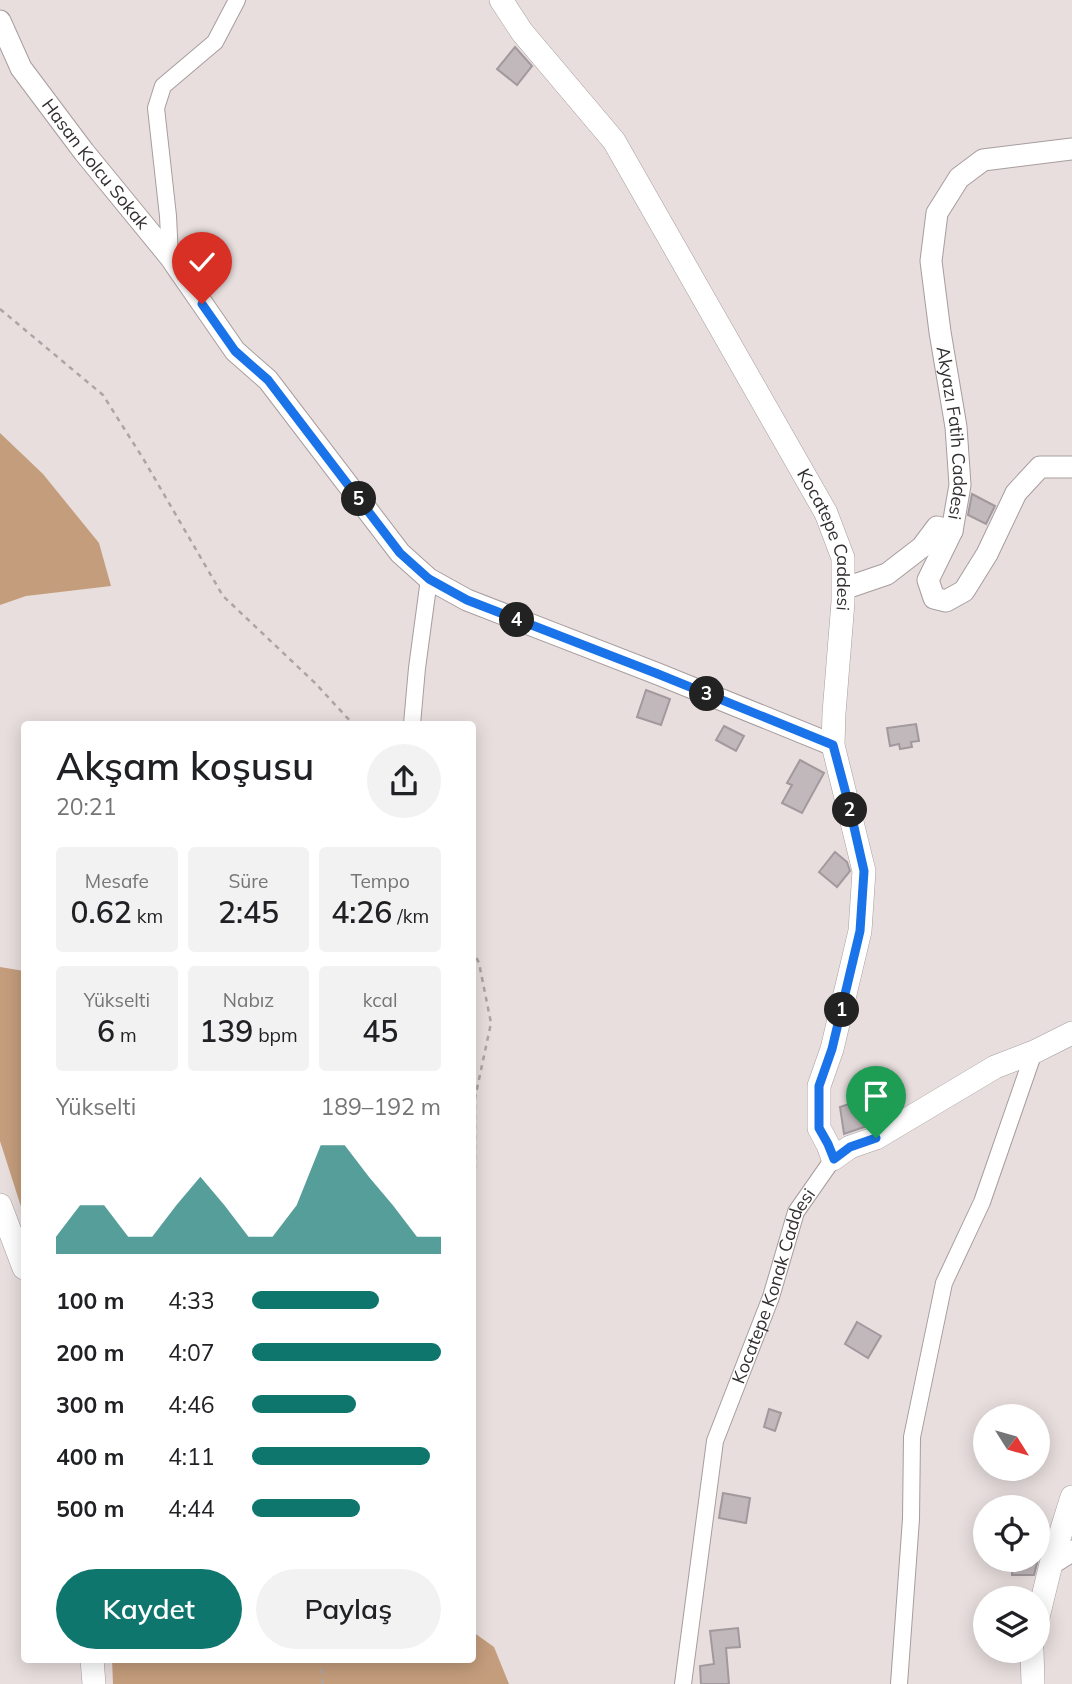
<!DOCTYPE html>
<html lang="tr">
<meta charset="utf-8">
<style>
body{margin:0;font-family:Mulish,sans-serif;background:#f2f2f2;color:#202124;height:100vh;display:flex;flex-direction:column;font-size:26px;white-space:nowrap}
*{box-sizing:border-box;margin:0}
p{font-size:23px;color:#757577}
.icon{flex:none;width:38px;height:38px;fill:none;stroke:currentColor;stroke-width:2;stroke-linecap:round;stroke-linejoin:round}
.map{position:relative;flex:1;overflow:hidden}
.details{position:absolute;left:21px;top:721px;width:455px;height:942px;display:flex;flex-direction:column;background:#fff;border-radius:7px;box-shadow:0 4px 18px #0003}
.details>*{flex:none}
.needle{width:46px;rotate:127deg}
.buttons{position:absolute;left:973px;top:1404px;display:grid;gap:14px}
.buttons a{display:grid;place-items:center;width:77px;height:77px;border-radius:50%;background:#fff;box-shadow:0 4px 18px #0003;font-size:35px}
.pin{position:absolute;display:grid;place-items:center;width:60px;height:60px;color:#fff;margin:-72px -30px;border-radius:50% 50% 50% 0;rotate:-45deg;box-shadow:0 0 7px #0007}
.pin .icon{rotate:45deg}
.km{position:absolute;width:35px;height:35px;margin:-18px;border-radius:50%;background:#222;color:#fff;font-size:19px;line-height:35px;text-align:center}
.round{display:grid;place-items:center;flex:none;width:74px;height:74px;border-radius:37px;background:#f2f2f2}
.summary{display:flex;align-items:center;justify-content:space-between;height:119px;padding:0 35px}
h1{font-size:38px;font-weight:600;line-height:52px}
.metrics{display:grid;grid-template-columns:repeat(3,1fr);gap:10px;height:119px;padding:7px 35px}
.metrics div{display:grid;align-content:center;border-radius:7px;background:#f2f2f2;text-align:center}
.metrics b{font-size:30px;font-weight:600}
.metrics small{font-size:19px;font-weight:400}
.metrics p{font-size:19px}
.chart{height:196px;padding:14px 35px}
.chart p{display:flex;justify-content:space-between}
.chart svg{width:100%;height:126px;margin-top:7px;fill:#0f766e;opacity:.7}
.primary-button{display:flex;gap:14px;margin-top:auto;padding:14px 35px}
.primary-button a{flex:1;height:80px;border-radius:42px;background:#0f766e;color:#fff;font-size:28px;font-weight:600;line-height:80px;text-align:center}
.primary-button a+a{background:#f2f2f2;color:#202124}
ul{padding:0 35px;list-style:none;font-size:23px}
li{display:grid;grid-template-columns:112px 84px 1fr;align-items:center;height:52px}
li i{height:18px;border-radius:9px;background:#0f766e}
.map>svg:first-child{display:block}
</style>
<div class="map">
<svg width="1072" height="1684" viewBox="0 0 1072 1684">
<rect width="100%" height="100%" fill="#e8dede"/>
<!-- forest -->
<path fill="#c49d7c" d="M0,433L43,474L99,543L111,586L26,596L0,605Z
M0,967L24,971V1216L0,1141Z
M473,1632L494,1647L509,1684H113L112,1659H472Z"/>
<!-- building -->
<path fill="#c1b8bc" stroke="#a1999d" stroke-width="2" d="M515,47L532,66L517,85L497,69Z
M972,494L995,506L986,524L968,515Z
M646,690L670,699L661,725L637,717Z
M916,724L919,741L911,742L912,747L900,749L899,744L890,746L887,728Z
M724,726L744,736L736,751L716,740Z
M800,760L824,773L802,813L782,803L792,785L787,783Z
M835,852L847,862L850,871L837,887L819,872Z
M874,1096L879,1120L870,1125L844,1134L840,1107Z
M857,1322L881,1336L868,1358L845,1344Z
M769,1409L781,1413L775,1431L764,1427Z
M723,1493L750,1498L746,1523L719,1518Z
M1013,1559H1038L1034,1575H1012Z
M738,1628L740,1647L726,1648L729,1684H701L700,1666L714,1664L710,1631Z"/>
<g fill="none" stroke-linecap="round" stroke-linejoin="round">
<defs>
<g id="minor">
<path d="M170,257L168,216L156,108L163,86L215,42L237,0"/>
<path d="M412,724L417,668L429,579"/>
<path id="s1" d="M683,1684L715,1441L771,1297L796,1212L833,1159"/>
<path d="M899,1684L911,1519L912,1437L944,1283L982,1202L1034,1052"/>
</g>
<g id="tertiary">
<path id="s2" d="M0,21L21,68L84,152L170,257L235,351L268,380L400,553L429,579L467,600L658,674L833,745"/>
<path id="s3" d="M1072,149L983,160L959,178L937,213L931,261L940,332L956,427L960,485L952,531L928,580L934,598L946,601L964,591L987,554L1016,493L1040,467H1072"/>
<path d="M843,589L887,574L922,547L937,527L952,531"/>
<path d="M1051,1564L1072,1551"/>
</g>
<g id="secondary">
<path id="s4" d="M501,0L522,32L614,141L826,513L843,558V602L834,713L833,745L864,871L860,931L832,1049L819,1086V1128L828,1145L833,1159L850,1147L876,1138L995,1067L1034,1052L1072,1033"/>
<path d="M0,1205L24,1268"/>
<path d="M1038,1617L1051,1564L1072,1497"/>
<path d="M1032,1650L1033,1684"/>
<path d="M92,1659L94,1684"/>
</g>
</defs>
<!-- minor casing -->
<use href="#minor" stroke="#a79d9e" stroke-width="18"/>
<!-- tertiary casing -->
<use href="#tertiary" stroke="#a79d9e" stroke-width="23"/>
<!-- secondary casing -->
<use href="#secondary" stroke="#a79d9e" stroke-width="24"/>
<!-- path -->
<path stroke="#ada5a5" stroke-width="2.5" stroke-dasharray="5 5" stroke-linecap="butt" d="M0,309L103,395L144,460L223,596L315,683L353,724
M472,949L479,963L491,1023L475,1098V1167L472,1171
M320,1659L323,1684"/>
<!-- minor -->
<use href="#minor" stroke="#fff" stroke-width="16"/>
<!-- tertiary -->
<use href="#tertiary" stroke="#fff" stroke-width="21"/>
<!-- secondary -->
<use href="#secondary" stroke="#fff" stroke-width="23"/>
</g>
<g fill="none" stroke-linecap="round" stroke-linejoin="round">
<defs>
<path id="route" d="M202,304L235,351L268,380L400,553L429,579L467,600L658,674L833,745L849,805L864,871L860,931L832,1049L819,1086V1128L828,1144L834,1159L850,1147L876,1138"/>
</defs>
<!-- route casing -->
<use href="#route" stroke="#fff" stroke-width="14"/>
<!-- route -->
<use href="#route" stroke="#1a73e8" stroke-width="9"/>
</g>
<g text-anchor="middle" stroke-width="5" stroke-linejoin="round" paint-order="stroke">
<!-- street labels -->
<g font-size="18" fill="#332f30" stroke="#f5ebec">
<text dy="6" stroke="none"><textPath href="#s2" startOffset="173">Hasan Kolcu Sokak</textPath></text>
<text dy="6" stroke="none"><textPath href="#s3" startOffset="383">Akyazı Fatih Caddesi</textPath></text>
<text dy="6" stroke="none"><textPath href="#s4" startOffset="635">Kocatepe Caddesi</textPath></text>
<text dy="6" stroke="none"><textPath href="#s1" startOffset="411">Kocatepe Konak Caddesi</textPath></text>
</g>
</g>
</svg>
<div class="buttons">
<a><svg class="needle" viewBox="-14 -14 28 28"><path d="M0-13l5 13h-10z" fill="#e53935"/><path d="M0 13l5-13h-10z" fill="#757577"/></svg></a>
<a><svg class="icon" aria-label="locate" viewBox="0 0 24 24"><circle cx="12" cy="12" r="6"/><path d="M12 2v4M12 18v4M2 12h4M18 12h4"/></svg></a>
<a><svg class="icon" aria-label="layers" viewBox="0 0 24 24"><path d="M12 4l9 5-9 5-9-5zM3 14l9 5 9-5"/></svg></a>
</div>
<div class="pin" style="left:876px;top:1138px;background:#1e9e55"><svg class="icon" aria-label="arrive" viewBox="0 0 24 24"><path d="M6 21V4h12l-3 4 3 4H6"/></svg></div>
<div class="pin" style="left:202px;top:304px;background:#d93025"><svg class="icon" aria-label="check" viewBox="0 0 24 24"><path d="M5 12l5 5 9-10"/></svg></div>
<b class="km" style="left:842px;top:1010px">1</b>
<b class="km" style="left:850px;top:810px">2</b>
<b class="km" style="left:707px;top:694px">3</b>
<b class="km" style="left:517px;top:620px">4</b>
<b class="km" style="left:359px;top:499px">5</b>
<section class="details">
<div class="summary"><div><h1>Akşam koşusu</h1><p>20:21</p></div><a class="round"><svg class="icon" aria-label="share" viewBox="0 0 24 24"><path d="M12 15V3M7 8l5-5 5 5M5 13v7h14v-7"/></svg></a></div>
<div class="metrics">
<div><p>Mesafe</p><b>0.62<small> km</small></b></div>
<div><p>Süre</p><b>2:45</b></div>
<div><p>Tempo</p><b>4:26<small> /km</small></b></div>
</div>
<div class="metrics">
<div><p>Yükselti</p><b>6<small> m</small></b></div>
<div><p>Nabız</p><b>139<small> bpm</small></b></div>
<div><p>kcal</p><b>45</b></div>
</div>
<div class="chart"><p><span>Yükselti</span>189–192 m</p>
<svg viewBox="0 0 160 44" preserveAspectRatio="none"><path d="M0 44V38L10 27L20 27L30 38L40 38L50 27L60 17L70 27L80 38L90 38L100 27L110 6L120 6L130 17L140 27L150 38L160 38V44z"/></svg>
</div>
<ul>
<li><b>100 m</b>4:33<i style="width:67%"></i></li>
<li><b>200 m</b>4:07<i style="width:100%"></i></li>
<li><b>300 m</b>4:46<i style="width:55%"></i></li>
<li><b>400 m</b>4:11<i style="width:94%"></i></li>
<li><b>500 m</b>4:44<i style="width:57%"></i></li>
</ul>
<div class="primary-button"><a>Kaydet</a><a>Paylaş</a></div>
</section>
</div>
